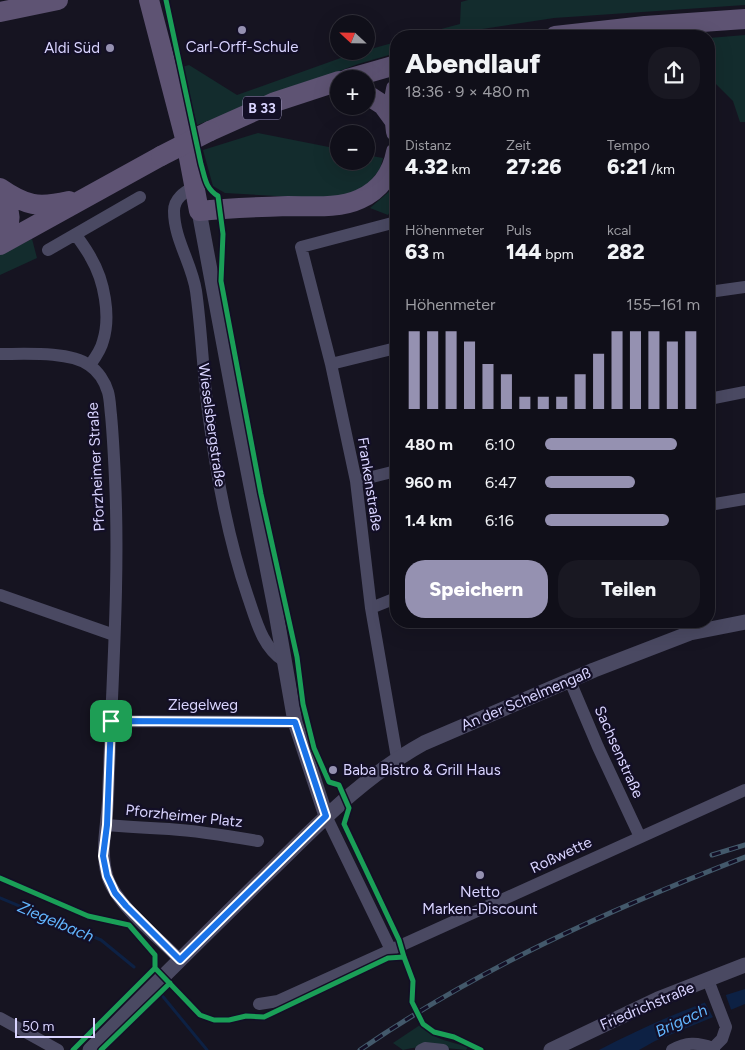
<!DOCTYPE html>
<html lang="de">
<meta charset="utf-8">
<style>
body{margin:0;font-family:Figtree,sans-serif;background:#191822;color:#f1f3f6;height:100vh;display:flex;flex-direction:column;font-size:19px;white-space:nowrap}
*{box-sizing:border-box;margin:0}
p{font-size:16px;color:#9c9ca2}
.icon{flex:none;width:28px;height:28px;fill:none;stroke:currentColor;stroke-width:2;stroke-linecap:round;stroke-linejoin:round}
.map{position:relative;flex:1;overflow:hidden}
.details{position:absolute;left:390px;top:30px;width:325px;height:598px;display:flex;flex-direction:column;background:#100f19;border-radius:20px;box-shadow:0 5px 20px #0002,0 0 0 1px #302f38}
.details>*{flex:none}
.needle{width:32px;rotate:292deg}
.buttons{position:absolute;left:330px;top:15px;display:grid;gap:10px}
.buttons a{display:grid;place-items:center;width:45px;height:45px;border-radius:50%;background:#100f19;box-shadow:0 5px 20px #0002,0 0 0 1px #302f38;font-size:25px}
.scale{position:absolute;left:15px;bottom:12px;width:80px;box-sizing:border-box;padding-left:5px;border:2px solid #d9d4ff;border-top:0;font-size:14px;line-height:18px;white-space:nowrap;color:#d9d4ff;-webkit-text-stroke:4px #130f26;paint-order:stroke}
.pin{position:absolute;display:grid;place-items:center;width:42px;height:42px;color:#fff;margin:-21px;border-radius:10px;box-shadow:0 2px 8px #0006}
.round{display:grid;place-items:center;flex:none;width:52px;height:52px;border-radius:20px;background:#191822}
.headline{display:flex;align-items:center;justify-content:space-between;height:85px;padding:0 15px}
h1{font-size:28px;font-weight:800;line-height:38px}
.metrics{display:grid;grid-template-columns:repeat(3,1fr);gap:8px;height:85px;padding:5px 15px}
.metrics div{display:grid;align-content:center}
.metrics b{font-size:21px;font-weight:800}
.metrics small{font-size:14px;font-weight:400}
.metrics p{font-size:14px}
.chart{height:140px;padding:10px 15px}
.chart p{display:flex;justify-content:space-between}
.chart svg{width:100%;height:90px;margin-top:5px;stroke:#9591b1;stroke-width:6}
.button{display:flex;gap:10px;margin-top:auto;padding:10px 15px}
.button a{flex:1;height:58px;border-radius:20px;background:#9591b1;color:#fff;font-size:20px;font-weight:800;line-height:58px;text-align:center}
.button a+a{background:#191822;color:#f1f3f6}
ul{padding:0 15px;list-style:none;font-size:16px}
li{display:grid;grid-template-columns:80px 60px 1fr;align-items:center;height:38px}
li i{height:12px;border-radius:6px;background:#9591b1}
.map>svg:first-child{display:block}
</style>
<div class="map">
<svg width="745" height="1050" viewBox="0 0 745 1050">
<rect width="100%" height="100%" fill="#161421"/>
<!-- green -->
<path fill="#132c2d" d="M468,0H745V5L554,18L463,32L449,36H415L460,24L461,2Z
M745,35V122H740L733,101L709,77V38Z
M396,42V53L358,64L197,125L182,67L189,65L237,95L349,55Z
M258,133L339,149V161H366V155L383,158L380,169L369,183L353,195L327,199L225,193L213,186L203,150Z
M396,180V202L388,215L370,208L392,189Z
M32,239L37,258L0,275V255Z
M420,1025C434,1040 449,1041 468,1047L466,1050C443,1048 426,1044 403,1050L393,1043Z"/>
<!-- water -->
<path fill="#0d2144" d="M745,989V1004L655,1041L639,1050H599C645,1026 695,1004 745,989Z"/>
<!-- pier -->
<path fill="#161421" d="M725,993L732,1012L714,1019L704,1001Z"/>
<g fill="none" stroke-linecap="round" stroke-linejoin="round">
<!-- stream -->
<path stroke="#0d2144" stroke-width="3" d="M0,898L101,940L134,967
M160,993L207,1050"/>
<!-- minor -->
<path stroke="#4a4962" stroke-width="12" d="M195,186C185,192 174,198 174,211C174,239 192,264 196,291C202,334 203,377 209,419C217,479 228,539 248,597C256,620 262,647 284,661
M396,222L301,247L331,364L356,481L371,608L397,758
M76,235C81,242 87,250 91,258C104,280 111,316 103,341C101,350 95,358 90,365
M48,250L140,197
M709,292L745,287
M0,354C24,354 69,351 89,365C98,371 105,382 108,392C110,399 110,407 111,415C113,436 114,457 115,479C120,586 111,693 108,800C107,824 100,851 107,875C114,903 159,938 180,960
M331,364L396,348
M709,399L745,392
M356,481L396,471
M709,505L745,499
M0,595L114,635
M371,608L396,598
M570,681L598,747L640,837
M111,721L295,722
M326,816L391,950
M107,825C128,827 148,828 169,829C199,831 229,836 258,841
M708,980L726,1027L722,1039L713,1048L714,1050
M259,1004L278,1001L745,790
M0,1018L58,1050
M421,1050L425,1048L443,1050
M672,1050C686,1042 697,1042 713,1048"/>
<!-- tertiary -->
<path stroke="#4a4962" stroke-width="15" d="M199,211L238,420L276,613L295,722L326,816
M90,1050C147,992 204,936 262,879C314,829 359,779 424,743L594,670L690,633L745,622
M551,1050L658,999L745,965"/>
<!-- primary -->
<path stroke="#5e5373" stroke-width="20" d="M149,0L186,142L199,211C229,208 258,207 288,206C311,206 339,209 360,199C380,190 392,173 396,152
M0,12L58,0
M555,36L645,26L745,19
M347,79L396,65
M396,89L393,105L396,132
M366,94L383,105L394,120
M210,131L275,102L339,81
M0,188C26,206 38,208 69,201
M0,190C9,210 16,220 0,239
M0,245L161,156"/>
<defs>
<path id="rail" d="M712,855L745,845
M360,1050C479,968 611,909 745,857"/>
</defs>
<!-- rail casing -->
<use href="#rail" stroke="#43596b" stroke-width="5"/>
<!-- rail -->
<use href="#rail" stroke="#130f26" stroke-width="3" stroke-dasharray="9" stroke-linecap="butt"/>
<!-- primary-bridge -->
<path stroke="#5e5373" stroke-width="20" d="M161,156L210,131"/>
<defs>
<path id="cycleway" d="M166,0L201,164C205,177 205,188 218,196L223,234L221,281L261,494L297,657L303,704L314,748L329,782L339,785L349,808L344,824L399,940L404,957L413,981L412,1002L423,1024L434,1032L454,1037L481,1050
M0,878L88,916L129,925L155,955V968L73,1050
M155,968L200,1015L214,1020H229L246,1016L264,1017L388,958L404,957
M101,1050L170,983"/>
</defs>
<!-- cycleway casing -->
<use href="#cycleway" stroke="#130f26" stroke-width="8"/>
<!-- cycleway -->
<use href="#cycleway" stroke="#1a9f57" stroke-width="5"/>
</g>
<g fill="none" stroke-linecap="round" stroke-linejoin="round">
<defs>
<path id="route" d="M111,721L295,722L326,816L180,960L126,906L115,893L107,876L103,856L107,825Z"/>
</defs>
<!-- route casing -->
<use href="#route" stroke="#fff" stroke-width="10"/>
<!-- route -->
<use href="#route" stroke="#1a73e8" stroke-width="6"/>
</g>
<!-- markers -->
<g fill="#9591b1" stroke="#130f26" stroke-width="2">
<circle cx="242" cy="30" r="5"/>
<circle cx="110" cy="48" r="5"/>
<circle cx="333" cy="770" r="5"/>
<circle cx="480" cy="875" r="5"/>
</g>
<g text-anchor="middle" stroke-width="4.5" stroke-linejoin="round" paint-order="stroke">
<!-- shield labels -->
<rect fill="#130f26" stroke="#9e99be" stroke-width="1" x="243" y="96.5" width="38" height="23" rx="4"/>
<g font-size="14" font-weight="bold" fill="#d9d4ff">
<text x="262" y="113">B 33</text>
</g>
<!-- poi labels -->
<g font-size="15" fill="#d9d4ff" stroke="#130f26">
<text x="242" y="52">Carl-Orff-Schule</text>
<text x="100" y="53" text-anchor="end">Aldi Süd</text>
<text x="343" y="775" text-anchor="start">Baba Bistro &amp; Grill Haus</text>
<text x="480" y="897">Netto<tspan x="480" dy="17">Marken-Discount</tspan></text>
</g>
<!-- street labels -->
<g font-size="15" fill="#d9d4ff" stroke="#130f26">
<text transform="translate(212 425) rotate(82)" y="5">Wieselsbergstraße</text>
<text transform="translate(96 467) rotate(-93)" y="5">Pforzheimer Straße</text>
<text transform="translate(370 484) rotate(81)" y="5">Frankenstraße</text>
<text transform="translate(526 699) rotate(-23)" y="5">An der Schelmengaß</text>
<text x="203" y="710">Ziegelweg</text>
<text transform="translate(619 752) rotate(66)" y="5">Sachsenstraße</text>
<text transform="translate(184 816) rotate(6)" y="5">Pforzheimer Platz</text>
<text transform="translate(561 855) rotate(-25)" y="5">Roßwette</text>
<text transform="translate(647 1006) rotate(-23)" y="5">Friedrichstraße</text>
</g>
<!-- water labels -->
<g font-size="16" font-style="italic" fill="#62b6ff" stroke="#130f26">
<text transform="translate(56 921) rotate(23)" y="6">Ziegelbach</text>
<text transform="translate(681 1020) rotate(-25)" y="6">Brigach</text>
</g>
</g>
</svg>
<div class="buttons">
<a><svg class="needle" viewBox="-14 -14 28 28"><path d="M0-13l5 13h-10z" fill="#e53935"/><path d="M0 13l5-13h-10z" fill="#9c9ca2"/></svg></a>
<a>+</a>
<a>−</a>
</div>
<div class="scale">50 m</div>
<div class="pin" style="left:111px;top:721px;background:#1e9e55"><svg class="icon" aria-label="arrive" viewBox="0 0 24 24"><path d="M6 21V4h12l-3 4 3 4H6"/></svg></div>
<section class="details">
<div class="headline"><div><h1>Abendlauf</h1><p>18:36 · 9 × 480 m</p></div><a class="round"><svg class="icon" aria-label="share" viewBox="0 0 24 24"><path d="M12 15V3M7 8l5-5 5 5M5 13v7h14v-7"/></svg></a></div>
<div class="metrics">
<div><p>Distanz</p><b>4.32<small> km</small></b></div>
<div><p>Zeit</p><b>27:26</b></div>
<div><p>Tempo</p><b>6:21<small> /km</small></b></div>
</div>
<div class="metrics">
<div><p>Höhenmeter</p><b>63<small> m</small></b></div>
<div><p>Puls</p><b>144<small> bpm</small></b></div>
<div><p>kcal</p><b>282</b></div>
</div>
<div class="chart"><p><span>Höhenmeter</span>155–161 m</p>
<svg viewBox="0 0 160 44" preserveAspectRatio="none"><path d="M5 44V6M15 44V6M25 44V6M35 44V11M45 44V22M55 44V27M65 44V38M75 44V38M85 44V38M95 44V27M105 44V17M115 44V6M125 44V6M135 44V6M145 44V11M155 44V6"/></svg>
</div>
<ul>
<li><b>480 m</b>6:10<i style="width:85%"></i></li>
<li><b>960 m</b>6:47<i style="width:58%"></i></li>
<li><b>1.4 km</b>6:16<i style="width:80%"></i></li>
</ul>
<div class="button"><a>Speichern</a><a>Teilen</a></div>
</section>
</div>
